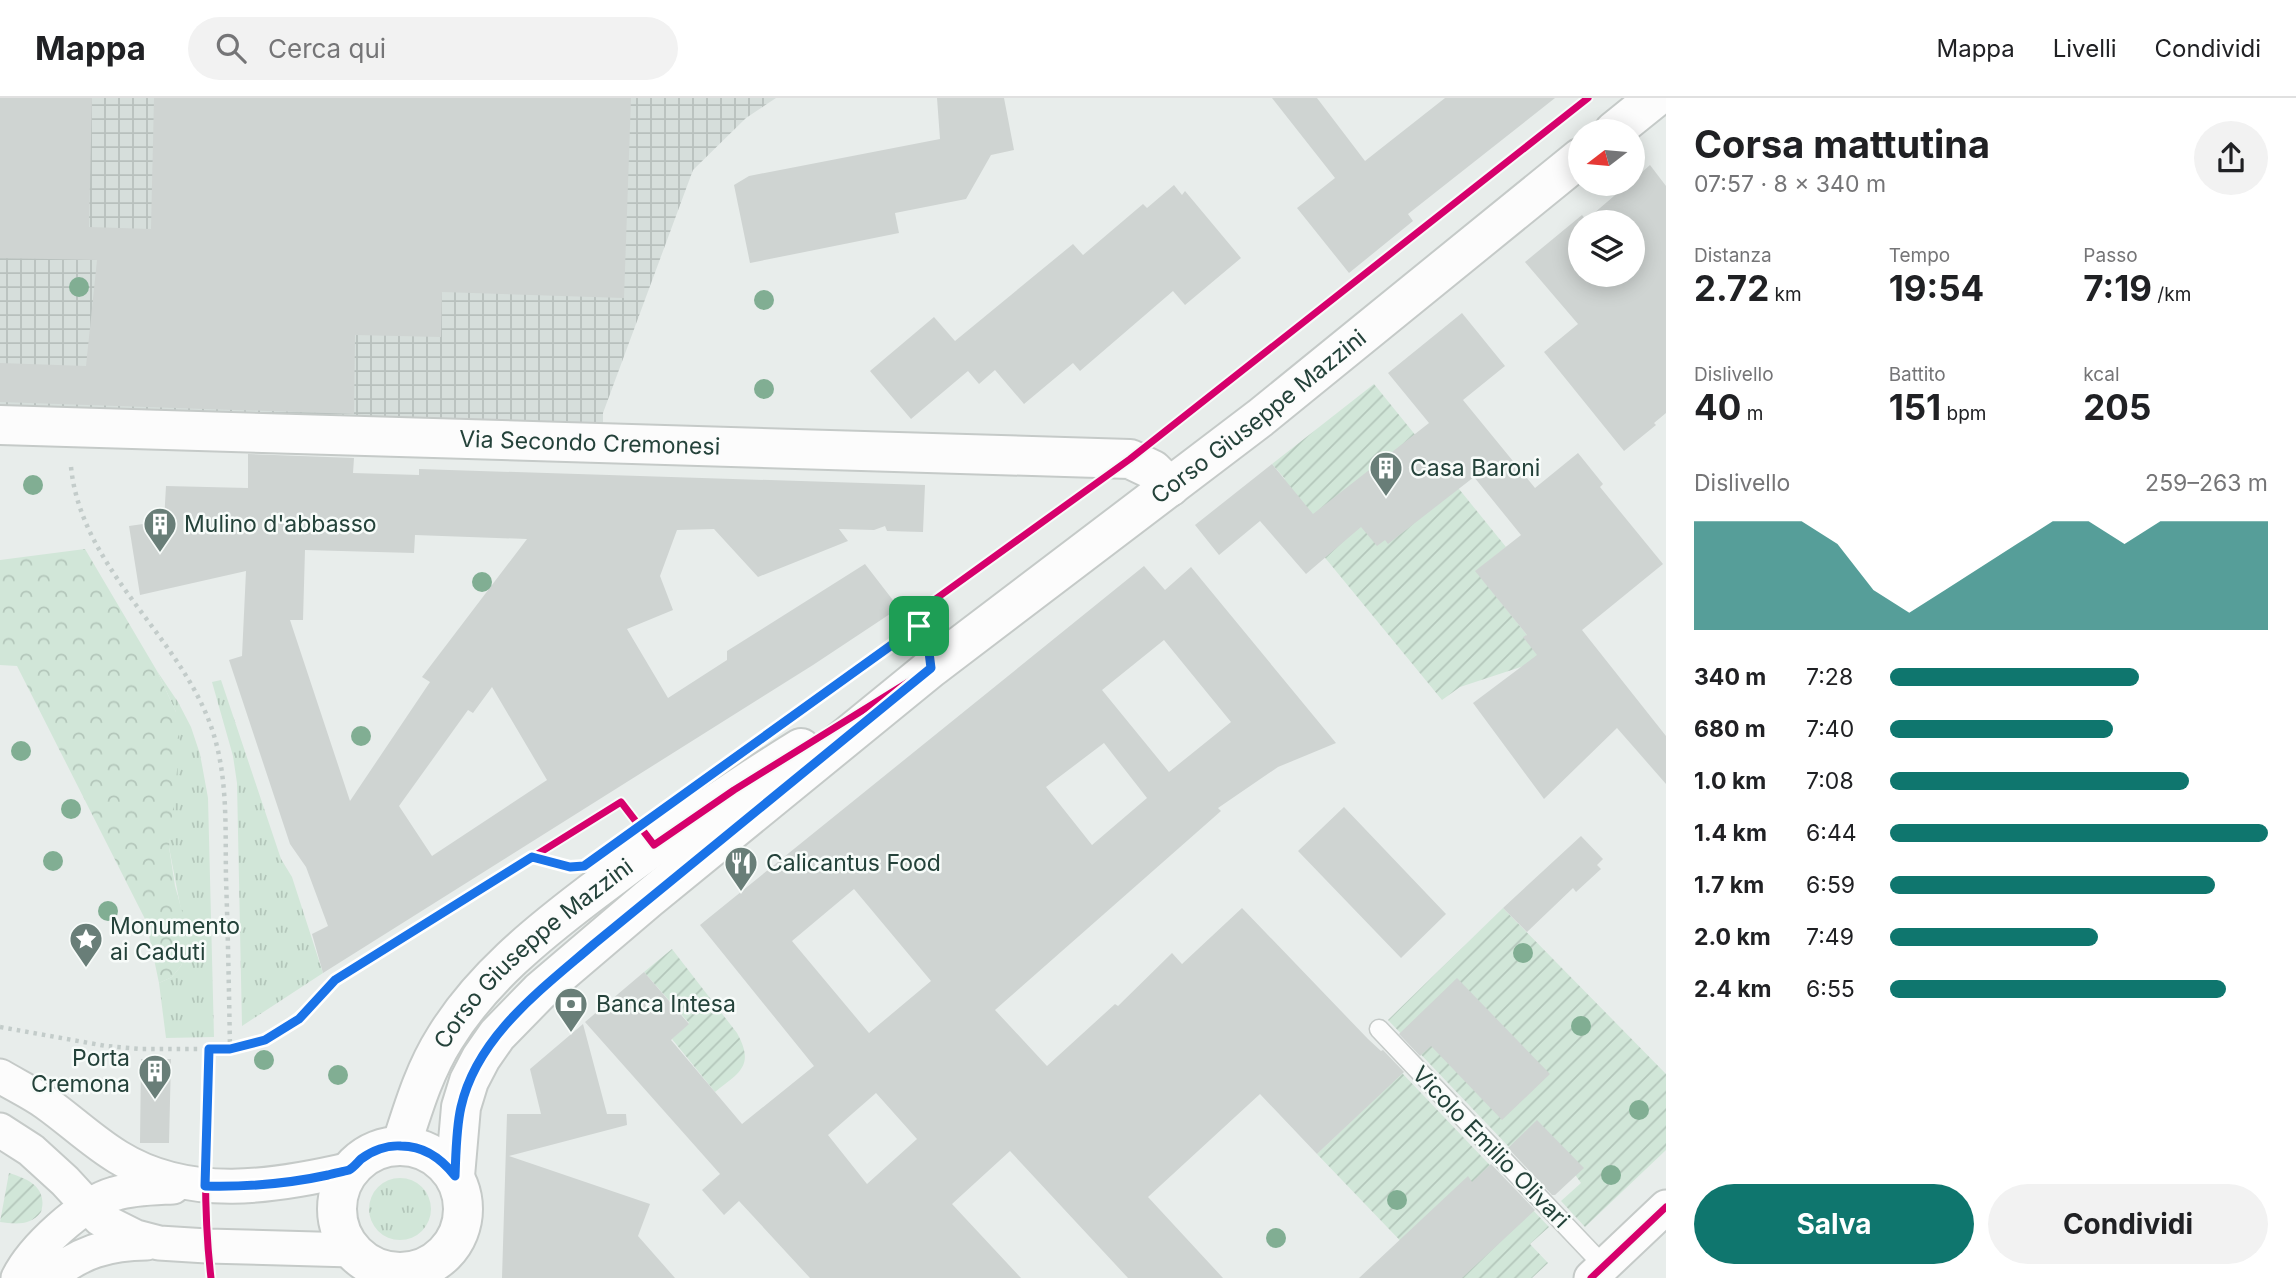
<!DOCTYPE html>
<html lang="it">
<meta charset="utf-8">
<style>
body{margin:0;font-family:Inter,sans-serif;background:#f2f2f2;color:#202124;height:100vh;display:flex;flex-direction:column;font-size:26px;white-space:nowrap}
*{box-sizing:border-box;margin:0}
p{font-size:23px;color:#757577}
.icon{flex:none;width:38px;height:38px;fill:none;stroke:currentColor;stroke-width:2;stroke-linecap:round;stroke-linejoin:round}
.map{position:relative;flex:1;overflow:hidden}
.details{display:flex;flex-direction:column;background:#fff;width:630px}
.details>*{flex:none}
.needle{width:46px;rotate:254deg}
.fabs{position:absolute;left:1568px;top:21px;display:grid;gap:14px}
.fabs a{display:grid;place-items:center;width:77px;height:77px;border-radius:50%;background:#fff;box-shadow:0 4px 18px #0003;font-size:35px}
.pin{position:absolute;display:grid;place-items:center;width:60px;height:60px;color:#fff;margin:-30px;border-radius:14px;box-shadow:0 4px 10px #0006}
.round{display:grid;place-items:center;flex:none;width:74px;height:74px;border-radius:37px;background:#f2f2f2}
.headline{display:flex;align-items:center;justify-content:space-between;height:119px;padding:0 28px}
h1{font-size:38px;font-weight:700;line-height:52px}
.figures{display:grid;grid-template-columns:repeat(3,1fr);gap:10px;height:119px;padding:7px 28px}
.figures div{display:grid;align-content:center}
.figures b{font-size:35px;font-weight:700}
.figures small{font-size:19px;font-weight:400}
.figures p{font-size:19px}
.chart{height:196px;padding:14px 28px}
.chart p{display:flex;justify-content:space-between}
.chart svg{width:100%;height:126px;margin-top:7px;fill:#0f766e;opacity:.7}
.cta{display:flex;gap:14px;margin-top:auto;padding:14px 28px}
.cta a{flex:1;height:80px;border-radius:42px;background:#0f766e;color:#fff;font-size:28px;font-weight:700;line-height:80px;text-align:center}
.cta a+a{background:#f2f2f2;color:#202124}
ul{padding:0 28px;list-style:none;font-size:23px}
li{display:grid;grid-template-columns:112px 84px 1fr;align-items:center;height:52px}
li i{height:18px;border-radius:9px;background:#0f766e}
header{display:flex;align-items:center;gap:42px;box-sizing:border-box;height:98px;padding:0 35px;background:#fff;border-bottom:2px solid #e0e0e0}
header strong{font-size:33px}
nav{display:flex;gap:38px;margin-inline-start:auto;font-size:24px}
.search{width:490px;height:63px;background:#f2f2f2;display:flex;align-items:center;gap:18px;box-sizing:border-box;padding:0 24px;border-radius:38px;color:#757577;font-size:26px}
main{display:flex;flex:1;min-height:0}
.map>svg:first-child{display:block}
</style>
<header>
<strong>Mappa</strong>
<div class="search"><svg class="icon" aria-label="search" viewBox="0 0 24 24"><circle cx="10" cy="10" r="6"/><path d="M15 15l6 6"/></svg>Cerca qui</div>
<nav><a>Mappa</a><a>Livelli</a><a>Condividi</a></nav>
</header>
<main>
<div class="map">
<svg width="1666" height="1180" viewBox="0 0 1666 1180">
<defs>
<pattern id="industrial-grid" width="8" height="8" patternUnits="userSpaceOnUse" patternTransform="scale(1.75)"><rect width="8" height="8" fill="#d6dedb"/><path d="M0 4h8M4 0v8" fill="none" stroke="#b8c0bd"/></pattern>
<pattern id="grass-tufts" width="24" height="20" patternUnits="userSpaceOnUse" patternTransform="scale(1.75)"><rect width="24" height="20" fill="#d1e6d8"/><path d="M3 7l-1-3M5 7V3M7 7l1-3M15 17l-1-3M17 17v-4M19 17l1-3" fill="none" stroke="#b3c6ba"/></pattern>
<pattern id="forest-crowns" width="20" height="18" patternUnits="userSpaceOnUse" patternTransform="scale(1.75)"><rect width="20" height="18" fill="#d1e6d8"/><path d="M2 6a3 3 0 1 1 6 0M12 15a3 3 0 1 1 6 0" fill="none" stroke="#b3c6ba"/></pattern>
<pattern id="garden-furrows" width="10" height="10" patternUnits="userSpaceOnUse" patternTransform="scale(1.75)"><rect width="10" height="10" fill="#d1e6d8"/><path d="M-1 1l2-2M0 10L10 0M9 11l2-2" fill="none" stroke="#b3c6ba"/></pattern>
</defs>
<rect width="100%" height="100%" fill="#e8edeb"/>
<!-- industrial -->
<path fill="url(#industrial-grid)" d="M0,0H776L746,20L693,72L603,315V340L0,324Z"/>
<!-- grass -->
<path fill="url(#grass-tufts)" d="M157,573L178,604L191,629L200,656L208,700L214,939L166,940L159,885L172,879L181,868L188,849L169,749L176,614Z
M221,582L281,761L292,779L323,875L242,928L237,685L233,658L212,584Z
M369 1111a31 31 0 1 1 62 0a31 31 0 1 1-62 0Z"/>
<!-- forest -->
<path fill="url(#forest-crowns)" d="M85,451L157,573L176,614L180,644L169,749L175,788L187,831L188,849L181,868L172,879L159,885L146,823L17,568L0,567V462Z"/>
<!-- garden -->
<path fill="url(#garden-furrows)" d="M1374,286L1506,449L1476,473L1527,537L1524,539L1542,562L1460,589L1442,602L1271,394L1285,381L1272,366Z
M1503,810L1666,976V1052L1585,1129L1561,1103L1581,1085L1537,1023L1509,1049L1388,922Z
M672,851L737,935C755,968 740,974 715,994L672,941L689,925L644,874Z
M1402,975L1549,1129L1530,1146L1548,1165L1532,1180H1436L1317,1056Z
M9,1075C29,1081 48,1090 41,1114C31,1128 15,1126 0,1124Z"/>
<!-- building -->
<path fill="#cfd4d2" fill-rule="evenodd" d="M0,0H92L89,129L151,131L154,0H631L624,200L442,194L441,239L355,237L354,316L0,304V265L86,268L97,162L0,160Z
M937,0H1004L1014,52L991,57L966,101L895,115L899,135L750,165L734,87L749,78L940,41Z
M1272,0H1317L1365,63L1445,0H1555L1408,116L1413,123L1349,175L1297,110L1335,80Z
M1650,67L1666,88V315L1654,325L1656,327L1624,353L1544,254L1578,226L1525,164L1582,117L1586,122L1628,86H1633V82ZM1580,124H1633V177H1580Z
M1174,87L1182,97L1185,93L1241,160L1185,207L1173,193L1080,273L1073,265L1024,306L995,272L979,286L968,273L911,321L870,273L934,219L955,243L1073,146L1083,157L1143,106L1147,110Z
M1462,215L1505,268L1463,302L1535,390L1578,355L1603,386L1600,389L1663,466L1582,532L1666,638V686L1617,630L1544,701L1473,605L1537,557L1523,539L1527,537L1475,473L1521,437L1474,379L1388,446L1385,442L1377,448L1361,429L1306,476L1260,423L1219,457L1195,427L1272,366L1313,416L1429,325L1388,275Z
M248,356L354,360L353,375L419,377V371L925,387L923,434L887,433L885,428L874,432L839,431L848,443L758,479L714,431L677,432L660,478L673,512L627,531L668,600L727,562V553L865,466L899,510L813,567L323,875L312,836L328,828L306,769L290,746L229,562L242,558L246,473L140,497L129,428L164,423L166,388L248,390ZM415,437L527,441L422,579L430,584L350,703L290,522H303L305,452L414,455ZM492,589L547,682L432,758L399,708L468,612L473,615Z
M1144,468L1165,492L1191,469L1336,645L1278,669L1218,710L1221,713L995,912L1047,968L1115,906L1118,908L1172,855L1182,866L1242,810L1368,941L1381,953L1383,952L1404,974L1317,1056L1260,996L1148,1099L1223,1180H1128L1010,1053L952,1106L1021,1180H810L739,1103L724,1117L702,1092L720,1076L585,924L644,874L689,926L671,942L742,1026L814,968L700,827ZM1164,542L1231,624L1169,674L1102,592ZM1104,645L1147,700L1092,747L1046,689ZM854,791L931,883L869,935L792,843ZM876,995L917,1041L867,1086L828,1037Z
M1344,709L1446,816L1401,860L1298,753Z
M1581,738L1603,761L1597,767L1601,771L1576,794L1573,790L1527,834L1503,810Z
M1457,880L1550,976L1502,1022L1431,948L1420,958L1399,936Z
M583,926L607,1016H626L627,1027L509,1058L650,1106L638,1138L675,1180H502L507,1016H541L530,971Z
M141,961H171L169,1045H140Z
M1537,1022L1584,1070L1555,1097H1552L1508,1050Z
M1491,1066L1535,1112L1462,1180H1359L1468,1078L1472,1084Z"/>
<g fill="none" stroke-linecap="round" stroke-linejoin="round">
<defs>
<path id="service" d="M1379,931L1604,1168"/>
<path id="minor" d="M0,978C15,987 32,995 46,1005C70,1022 93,1044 118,1059C189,1103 274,1089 351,1071
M0,1032L31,1052L65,1083L100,1121L136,1139L159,1145L207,1148L352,1152
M18,1180C33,1150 82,1105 114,1096C133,1090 153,1090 173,1089
M50,1180C78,1154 110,1145 147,1145
M1591,1180L1666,1109"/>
<g id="tertiary">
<path d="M1614,33L1655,0"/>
<path id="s1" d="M0,327L1130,361L1153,372L1170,389"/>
<circle cx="400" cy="1111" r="63"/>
<path id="s2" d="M401,1048C413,1011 424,973 445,940C481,881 537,836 591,795C659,743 728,695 801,650"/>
<path id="s3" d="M455,1078L461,1009L469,983L481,960L497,937L540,893L648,801L931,570L1260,320L1580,60"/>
</g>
</defs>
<!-- service casing -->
<use href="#service" stroke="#c5cac8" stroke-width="21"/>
<!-- minor casing -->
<use href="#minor" stroke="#c5cac8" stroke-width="37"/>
<!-- tertiary casing -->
<use href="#tertiary" stroke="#c5cac8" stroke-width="42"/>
<!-- path -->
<path stroke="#c3ccca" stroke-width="4.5" stroke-dasharray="3.5 5" stroke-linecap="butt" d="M71,369C81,467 171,531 207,618C229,670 225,727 226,781C228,838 229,894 230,951
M0,929L106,948L141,951H230L265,942L299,921L335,882L621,704L630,716
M206,1052L209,951"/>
<!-- service -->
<use href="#service" stroke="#fcfcfc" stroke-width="18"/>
<!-- minor -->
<use href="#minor" stroke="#fcfcfc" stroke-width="33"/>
<!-- tertiary -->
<use href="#tertiary" stroke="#fcfcfc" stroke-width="38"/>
<defs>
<path id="cycleway" d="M532,759L570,769L584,768L925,523
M211,1180C202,1104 206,1028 209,951C270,951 296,924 335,882L621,704L654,747L734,692L931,570L925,523L930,505L1130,361L1588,0
M1591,1180L1666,1109"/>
</defs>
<!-- cycleway casing -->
<use href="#cycleway" stroke="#f7fbf9" stroke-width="11"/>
<!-- cycleway -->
<use href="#cycleway" stroke="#d6006c" stroke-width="7"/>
</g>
<!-- trees -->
<g fill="#81ae93">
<circle cx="79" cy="189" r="10"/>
<circle cx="764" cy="202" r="10"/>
<circle cx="764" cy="291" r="10"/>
<circle cx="33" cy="387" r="10"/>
<circle cx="482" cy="484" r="10"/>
<circle cx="361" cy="638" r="10"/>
<circle cx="21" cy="653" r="10"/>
<circle cx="71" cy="711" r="10"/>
<circle cx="53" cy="763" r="10"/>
<circle cx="108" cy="813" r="10"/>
<circle cx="1523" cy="855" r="10"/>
<circle cx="1581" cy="928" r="10"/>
<circle cx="264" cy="962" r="10"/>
<circle cx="338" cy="977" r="10"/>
<circle cx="1639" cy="1012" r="10"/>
<circle cx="1611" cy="1077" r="10"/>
<circle cx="1397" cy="1102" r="10"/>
<circle cx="1276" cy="1140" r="10"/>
</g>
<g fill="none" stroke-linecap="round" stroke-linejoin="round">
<defs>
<path id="route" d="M925,523L931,570L594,846C542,891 477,938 461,1009C456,1031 456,1055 455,1078C441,1060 424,1048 401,1048C387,1047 372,1053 361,1061C357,1065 353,1070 349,1072C342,1074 334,1075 328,1077C287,1086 246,1089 205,1088L209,951H230L265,942L299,921L335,882L532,759L570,769L584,768Z"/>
</defs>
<!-- route casing -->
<use href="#route" stroke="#fff" stroke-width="14"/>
<!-- route -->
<use href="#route" stroke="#1a73e8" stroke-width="9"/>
</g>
<!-- icons -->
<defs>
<symbol id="building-pin" viewBox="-11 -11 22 30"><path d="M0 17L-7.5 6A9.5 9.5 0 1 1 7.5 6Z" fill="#697e78" stroke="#f7fbf9"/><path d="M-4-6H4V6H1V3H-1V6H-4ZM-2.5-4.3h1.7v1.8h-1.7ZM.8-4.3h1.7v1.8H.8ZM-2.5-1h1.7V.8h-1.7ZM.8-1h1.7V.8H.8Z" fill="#fff"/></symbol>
<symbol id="restaurant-pin" viewBox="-11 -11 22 30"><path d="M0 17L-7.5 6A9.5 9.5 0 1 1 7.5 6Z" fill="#697e78" stroke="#f7fbf9"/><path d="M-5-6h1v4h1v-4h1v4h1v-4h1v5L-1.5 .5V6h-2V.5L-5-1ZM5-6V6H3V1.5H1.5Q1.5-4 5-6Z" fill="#fff"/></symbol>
<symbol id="sight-pin" viewBox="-11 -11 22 30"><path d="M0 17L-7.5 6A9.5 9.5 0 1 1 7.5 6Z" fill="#697e78" stroke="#f7fbf9"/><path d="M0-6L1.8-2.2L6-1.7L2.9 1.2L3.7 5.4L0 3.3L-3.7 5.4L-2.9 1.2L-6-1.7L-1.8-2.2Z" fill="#fff"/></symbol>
<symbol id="bank-pin" viewBox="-11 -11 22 30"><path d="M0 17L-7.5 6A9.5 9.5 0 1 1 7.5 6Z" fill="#697e78" stroke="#f7fbf9"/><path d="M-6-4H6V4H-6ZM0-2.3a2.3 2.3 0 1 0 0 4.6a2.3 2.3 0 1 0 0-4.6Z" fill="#fff"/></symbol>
</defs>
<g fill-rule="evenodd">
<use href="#building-pin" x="1367" y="351" width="38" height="52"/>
<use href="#building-pin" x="141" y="407" width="38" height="52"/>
<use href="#restaurant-pin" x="722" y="746" width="38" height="52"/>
<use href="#sight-pin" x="67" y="822" width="38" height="52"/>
<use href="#bank-pin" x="552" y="887" width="38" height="52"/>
<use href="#building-pin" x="136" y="954" width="38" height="52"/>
</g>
<g text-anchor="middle" stroke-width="5" stroke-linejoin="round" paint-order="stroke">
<!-- street labels -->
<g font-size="23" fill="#24423a" stroke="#f7fbf9">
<text dy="8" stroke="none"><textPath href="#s3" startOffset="1132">Corso Giuseppe Mazzini</textPath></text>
<text dy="8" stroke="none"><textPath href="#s1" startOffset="590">Via Secondo Cremonesi</textPath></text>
<text dy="8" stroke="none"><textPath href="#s2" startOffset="240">Corso Giuseppe Mazzini</textPath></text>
<text transform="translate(1491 1049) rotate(46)" y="8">Vicolo Emilio Olivari</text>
</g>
<!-- poi labels -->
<g font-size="23" fill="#24423a" stroke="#f7fbf9" text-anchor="start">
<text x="1410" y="378">Casa Baroni</text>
<text x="184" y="434">Mulino d'abbasso</text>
<text x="766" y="773">Calicantus Food</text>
<text x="110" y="836">Monumento<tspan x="110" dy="26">ai Caduti</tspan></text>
<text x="596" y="914">Banca Intesa</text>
<text x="130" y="968" text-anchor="end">Porta<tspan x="130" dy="26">Cremona</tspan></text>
</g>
</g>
</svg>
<div class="fabs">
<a><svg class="needle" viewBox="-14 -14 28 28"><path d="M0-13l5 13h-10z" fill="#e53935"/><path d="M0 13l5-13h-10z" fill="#757577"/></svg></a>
<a><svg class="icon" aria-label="layers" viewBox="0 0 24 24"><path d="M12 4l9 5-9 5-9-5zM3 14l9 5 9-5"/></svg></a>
</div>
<div class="pin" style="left:919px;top:528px;background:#1e9e55"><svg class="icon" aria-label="arrive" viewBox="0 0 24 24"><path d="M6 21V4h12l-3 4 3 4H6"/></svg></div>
</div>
<section class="details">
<div class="headline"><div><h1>Corsa mattutina</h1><p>07:57 · 8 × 340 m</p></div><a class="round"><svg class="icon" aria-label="share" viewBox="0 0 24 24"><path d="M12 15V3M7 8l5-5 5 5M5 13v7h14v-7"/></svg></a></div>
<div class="figures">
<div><p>Distanza</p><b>2.72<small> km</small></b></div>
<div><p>Tempo</p><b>19:54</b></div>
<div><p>Passo</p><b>7:19<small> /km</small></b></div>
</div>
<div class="figures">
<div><p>Dislivello</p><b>40<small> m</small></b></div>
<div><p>Battito</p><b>151<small> bpm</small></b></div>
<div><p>kcal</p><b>205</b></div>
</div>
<div class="chart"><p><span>Dislivello</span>259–263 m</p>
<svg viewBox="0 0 160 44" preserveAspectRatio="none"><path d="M0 44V6L10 6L20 6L30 6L40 14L50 30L60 38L70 30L80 22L90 14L100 6L110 6L120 14L130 6L140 6L150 6L160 6V44z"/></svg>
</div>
<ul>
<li><b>340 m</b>7:28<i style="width:66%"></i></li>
<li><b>680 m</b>7:40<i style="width:59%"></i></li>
<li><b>1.0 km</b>7:08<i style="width:79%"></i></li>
<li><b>1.4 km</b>6:44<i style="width:100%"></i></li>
<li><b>1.7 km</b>6:59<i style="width:86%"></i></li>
<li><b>2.0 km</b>7:49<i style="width:55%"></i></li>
<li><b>2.4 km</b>6:55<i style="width:89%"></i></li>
</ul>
<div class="cta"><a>Salva</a><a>Condividi</a></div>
</section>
</main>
